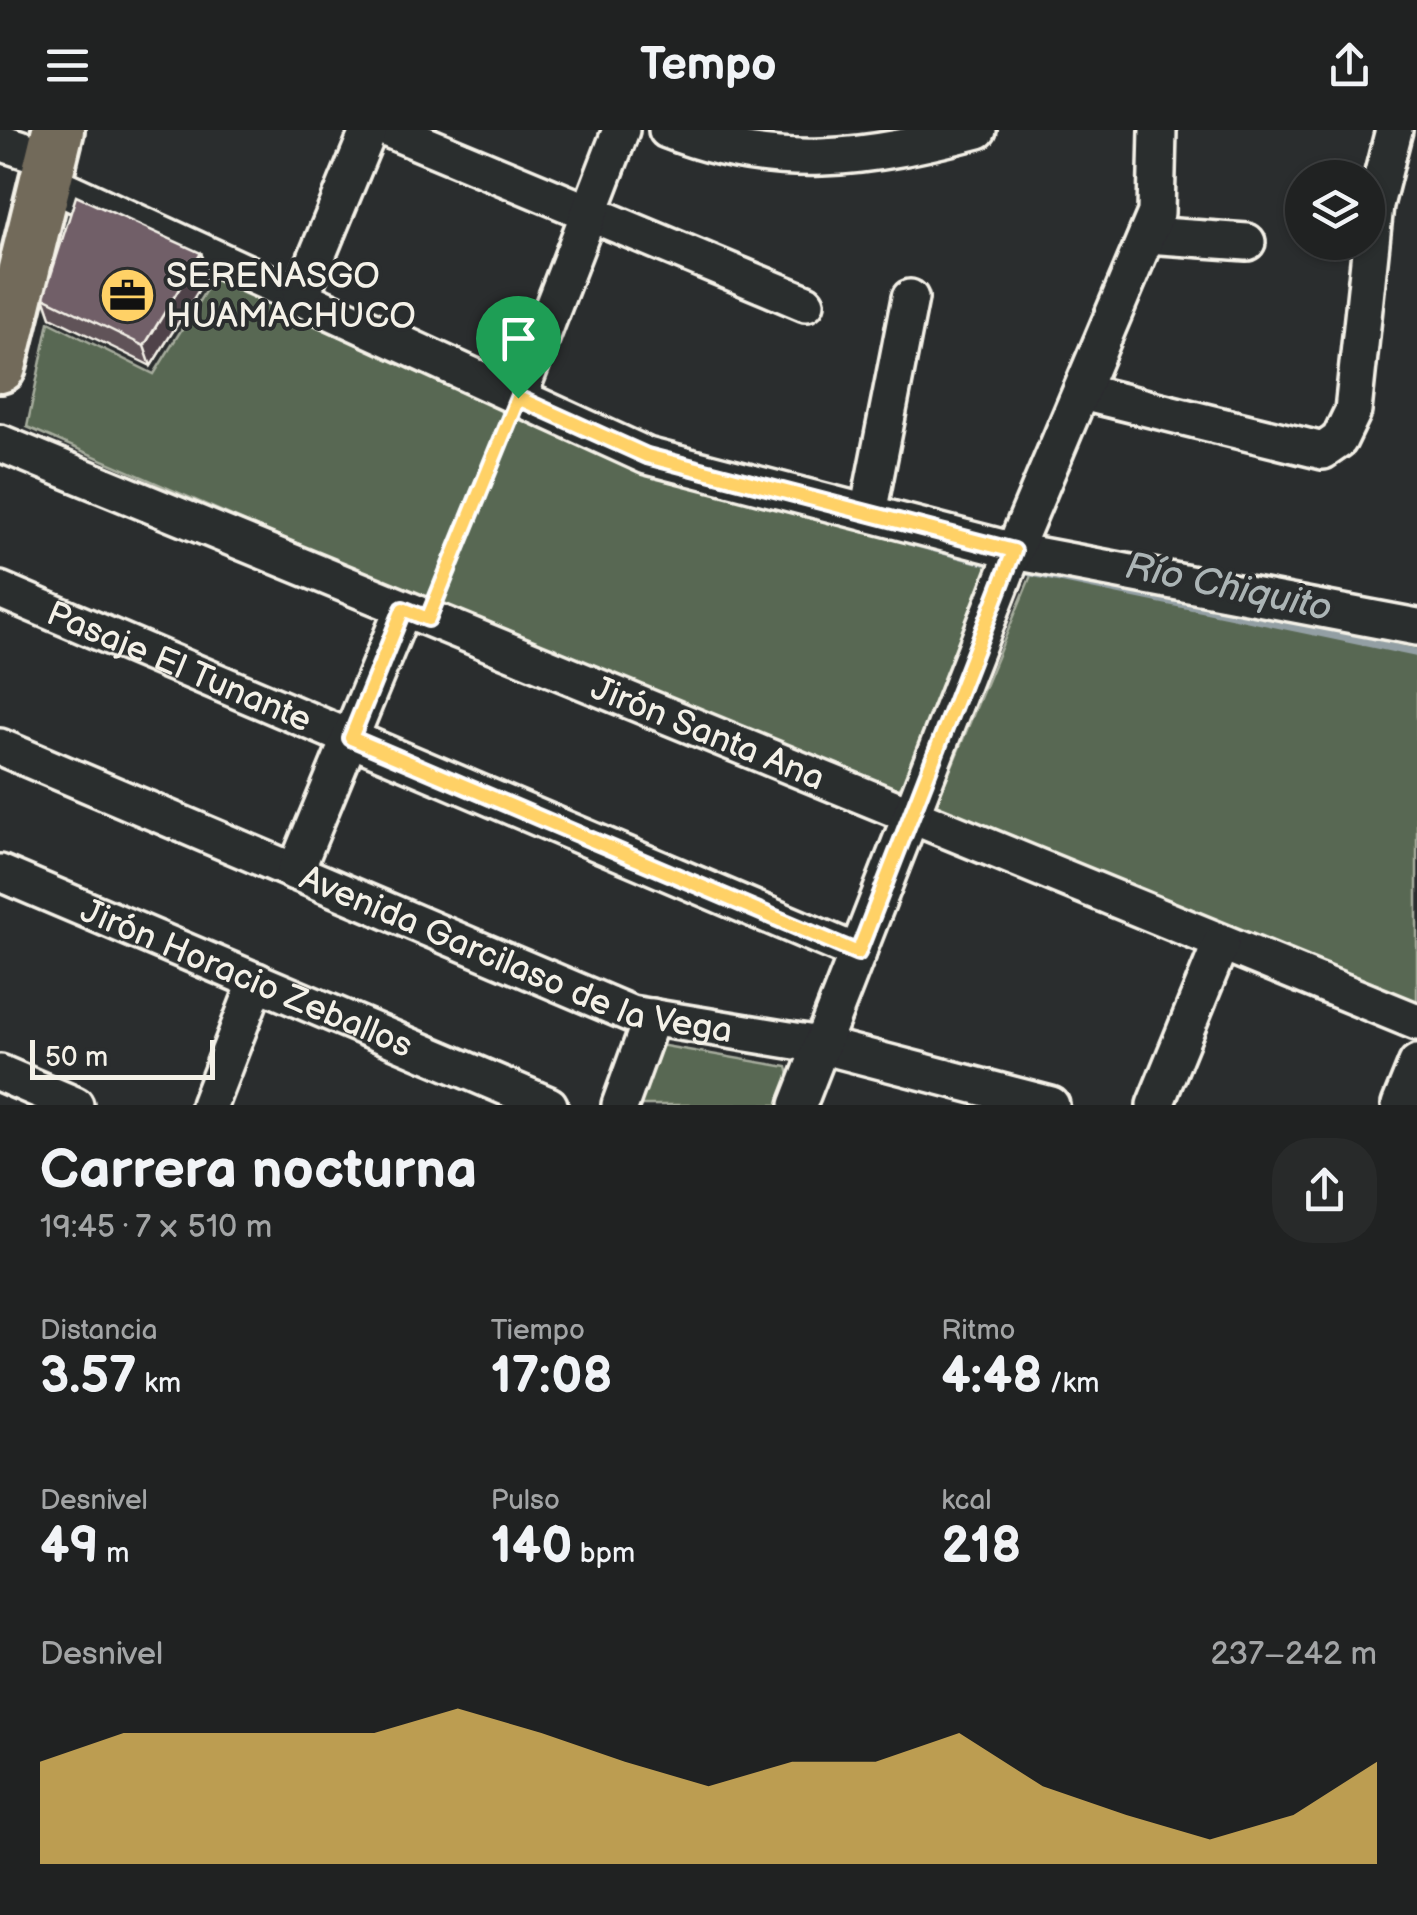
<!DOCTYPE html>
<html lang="es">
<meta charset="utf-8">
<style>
body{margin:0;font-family:"Balsamiq Sans",sans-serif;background:#282a2a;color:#f1f3f6;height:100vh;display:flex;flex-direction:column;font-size:38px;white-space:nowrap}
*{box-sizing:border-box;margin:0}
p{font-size:32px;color:#a2a4a5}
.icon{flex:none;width:55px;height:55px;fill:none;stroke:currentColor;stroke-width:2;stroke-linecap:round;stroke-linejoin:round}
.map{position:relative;height:975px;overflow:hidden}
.details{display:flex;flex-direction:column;background:#202222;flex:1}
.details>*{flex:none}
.tools{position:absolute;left:1285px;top:30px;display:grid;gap:20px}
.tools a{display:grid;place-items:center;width:100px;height:100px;border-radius:50%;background:#202222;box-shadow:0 2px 8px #0004,0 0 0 2px #3d3f40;font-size:50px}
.scale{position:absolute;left:30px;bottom:25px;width:185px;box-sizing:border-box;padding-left:10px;border:5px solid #f4f1e8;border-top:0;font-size:28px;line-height:35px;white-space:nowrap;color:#f4f1e8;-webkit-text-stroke:8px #2a2d2e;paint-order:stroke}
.pin{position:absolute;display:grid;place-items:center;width:85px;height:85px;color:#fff;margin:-102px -42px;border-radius:50% 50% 50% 0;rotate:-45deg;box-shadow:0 0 10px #0007}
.pin .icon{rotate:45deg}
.round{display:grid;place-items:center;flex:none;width:105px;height:105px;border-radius:40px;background:#282a2a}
.overview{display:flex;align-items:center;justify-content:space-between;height:170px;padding:0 40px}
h1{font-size:55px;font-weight:800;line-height:75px}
.metrics{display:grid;grid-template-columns:repeat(3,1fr);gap:15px;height:170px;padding:10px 40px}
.metrics div{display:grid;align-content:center}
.metrics b{font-size:50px;font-weight:800}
.metrics small{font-size:28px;font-weight:400}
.metrics p{font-size:28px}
.chart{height:280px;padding:20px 40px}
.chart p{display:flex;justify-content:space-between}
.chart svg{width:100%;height:180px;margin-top:10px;fill:#ffd166;opacity:.7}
header{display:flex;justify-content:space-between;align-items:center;height:130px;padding:0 40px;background:#202222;font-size:45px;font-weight:800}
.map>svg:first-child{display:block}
</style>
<header><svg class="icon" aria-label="menu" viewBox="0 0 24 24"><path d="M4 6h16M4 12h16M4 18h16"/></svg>Tempo<svg class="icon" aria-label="share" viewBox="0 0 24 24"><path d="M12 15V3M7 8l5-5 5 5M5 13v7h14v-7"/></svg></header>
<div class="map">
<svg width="1417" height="975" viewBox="0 0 1417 975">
<rect width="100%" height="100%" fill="#2a2d2e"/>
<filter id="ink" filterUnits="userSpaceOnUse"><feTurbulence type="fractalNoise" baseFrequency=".01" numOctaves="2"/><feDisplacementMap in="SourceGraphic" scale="20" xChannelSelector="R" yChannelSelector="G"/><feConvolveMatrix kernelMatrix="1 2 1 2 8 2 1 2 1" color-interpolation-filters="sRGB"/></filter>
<g filter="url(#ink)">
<!-- green -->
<path fill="#586852" stroke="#a6ac9d" stroke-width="2.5" d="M217,142L648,336L1004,429L903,677L27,297L49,192L154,244Z
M1034,438L1417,517V878L930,689Z
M659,915L787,937L790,949L780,975H632Z"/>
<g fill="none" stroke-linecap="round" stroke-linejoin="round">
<!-- stream -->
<path stroke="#939fa4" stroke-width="8" d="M910,412L997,435
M1029,442L1417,523"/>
<defs>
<g id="minor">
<path d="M390,0L806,173"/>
<path d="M667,0C777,43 867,29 978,0"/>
<path d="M0,12L49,28"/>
<path d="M44,50L647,326L1014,421L1417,497"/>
<path d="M1147,105L1247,112"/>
<path d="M301,165L369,0"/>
<path d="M1082,262L1323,321L1339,310L1353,281L1375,75L1394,0"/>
<path d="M518,268L621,0"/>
<path id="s1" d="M0,313L1417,892"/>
<path d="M868,383L910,168"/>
<path id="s2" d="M0,460L858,823"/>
<path id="s3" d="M0,617L631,884L820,915L1051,975"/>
<path d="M295,742L403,479"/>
<path id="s4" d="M0,743L549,975"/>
<path d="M0,943L75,975"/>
<path d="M209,975L257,851"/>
<path d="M620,975L652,887"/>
<path d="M798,975L1022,401L1156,83L1158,0"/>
<path d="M1155,975L1221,813"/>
<path d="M1400,975L1417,933"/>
</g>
<path id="highway" d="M0,237L58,0"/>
</defs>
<!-- minor casing -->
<use href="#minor" stroke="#f4f1e8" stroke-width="42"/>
<!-- highway casing -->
<use href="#highway" stroke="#f4f1e8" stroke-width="58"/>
<!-- path -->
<path stroke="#f4f1e8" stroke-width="5" stroke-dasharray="10 8" stroke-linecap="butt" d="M438,465L508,294"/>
<!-- minor -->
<use href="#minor" stroke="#2a2d2e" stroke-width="35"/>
<!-- highway -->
<use href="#highway" stroke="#726b5a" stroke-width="50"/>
</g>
<!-- wall -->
<path fill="#615259" stroke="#f4f1e8" stroke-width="2.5" d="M201,123L209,144L151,236L51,187L44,167Z"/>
<!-- shaded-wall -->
<path fill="#4f4249" stroke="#f4f1e8" stroke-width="2.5" d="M201,123L209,144L151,236L144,216Z"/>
<!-- building -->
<path fill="#715f68" stroke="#f4f1e8" stroke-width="2.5" d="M76,66L201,123L144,216L44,167Z"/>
</g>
<g fill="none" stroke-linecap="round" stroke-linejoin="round" filter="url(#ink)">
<defs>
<path id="route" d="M518,268L647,326L1014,421L858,823L351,608L403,479L428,489Z"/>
</defs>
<!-- route casing -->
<use href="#route" stroke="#fff" stroke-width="20"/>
<!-- route -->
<use href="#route" stroke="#ffd166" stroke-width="12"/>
</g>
<!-- icons -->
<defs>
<symbol id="office-disc" viewBox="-11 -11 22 22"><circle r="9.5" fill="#ffd166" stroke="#2a2d2e"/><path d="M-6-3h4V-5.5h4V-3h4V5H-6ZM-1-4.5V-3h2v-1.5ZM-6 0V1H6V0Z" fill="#111"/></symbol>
</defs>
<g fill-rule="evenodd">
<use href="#office-disc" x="96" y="134" width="63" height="63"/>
</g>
<g text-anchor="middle" stroke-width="8" stroke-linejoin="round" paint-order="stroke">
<!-- poi labels -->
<g font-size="35" fill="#f4f1e8" stroke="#2a2d2e" text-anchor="start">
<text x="166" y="157">SERENASGO<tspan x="166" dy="40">HUAMACHUCO</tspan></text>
</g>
<!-- street labels -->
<g font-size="35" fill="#f4f1e8" stroke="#2a2d2e">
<text dy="12" stroke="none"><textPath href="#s2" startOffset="195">Pasaje El Tunante</textPath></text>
<text dy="12" stroke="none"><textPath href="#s1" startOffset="765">Jirón Santa Ana</textPath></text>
<text dy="12" stroke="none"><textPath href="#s3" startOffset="558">Avenida Garcilaso de la Vega</textPath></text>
<text dy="12" stroke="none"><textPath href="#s4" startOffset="268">Jirón Horacio Zeballos</textPath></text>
</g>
<!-- water labels -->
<g font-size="38" font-style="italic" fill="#abb4b5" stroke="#2a2d2e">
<text transform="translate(1229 456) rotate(12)" y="13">Río Chiquito</text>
</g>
</g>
</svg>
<div class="tools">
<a><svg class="icon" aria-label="layers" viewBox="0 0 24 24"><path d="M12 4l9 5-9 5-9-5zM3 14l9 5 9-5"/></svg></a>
</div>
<div class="scale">50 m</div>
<div class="pin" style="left:518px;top:268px;background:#1e9e55"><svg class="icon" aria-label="arrive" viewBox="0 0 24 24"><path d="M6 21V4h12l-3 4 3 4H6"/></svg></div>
</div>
<section class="details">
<div class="overview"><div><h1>Carrera nocturna</h1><p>19:45 · 7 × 510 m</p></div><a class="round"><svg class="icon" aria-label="share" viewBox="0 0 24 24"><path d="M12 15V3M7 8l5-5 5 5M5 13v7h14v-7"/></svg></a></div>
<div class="metrics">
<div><p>Distancia</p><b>3.57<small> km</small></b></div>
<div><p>Tiempo</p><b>17:08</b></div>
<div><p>Ritmo</p><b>4:48<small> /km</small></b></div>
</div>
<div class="metrics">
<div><p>Desnivel</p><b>49<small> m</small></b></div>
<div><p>Pulso</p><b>140<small> bpm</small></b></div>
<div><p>kcal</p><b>218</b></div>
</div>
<div class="chart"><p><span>Desnivel</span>237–242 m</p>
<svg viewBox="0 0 160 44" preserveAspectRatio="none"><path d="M0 44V19L10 12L20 12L30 12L40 12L50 6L60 12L70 19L80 25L90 19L100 19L110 12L120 25L130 32L140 38L150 32L160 19V44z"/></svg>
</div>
</section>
